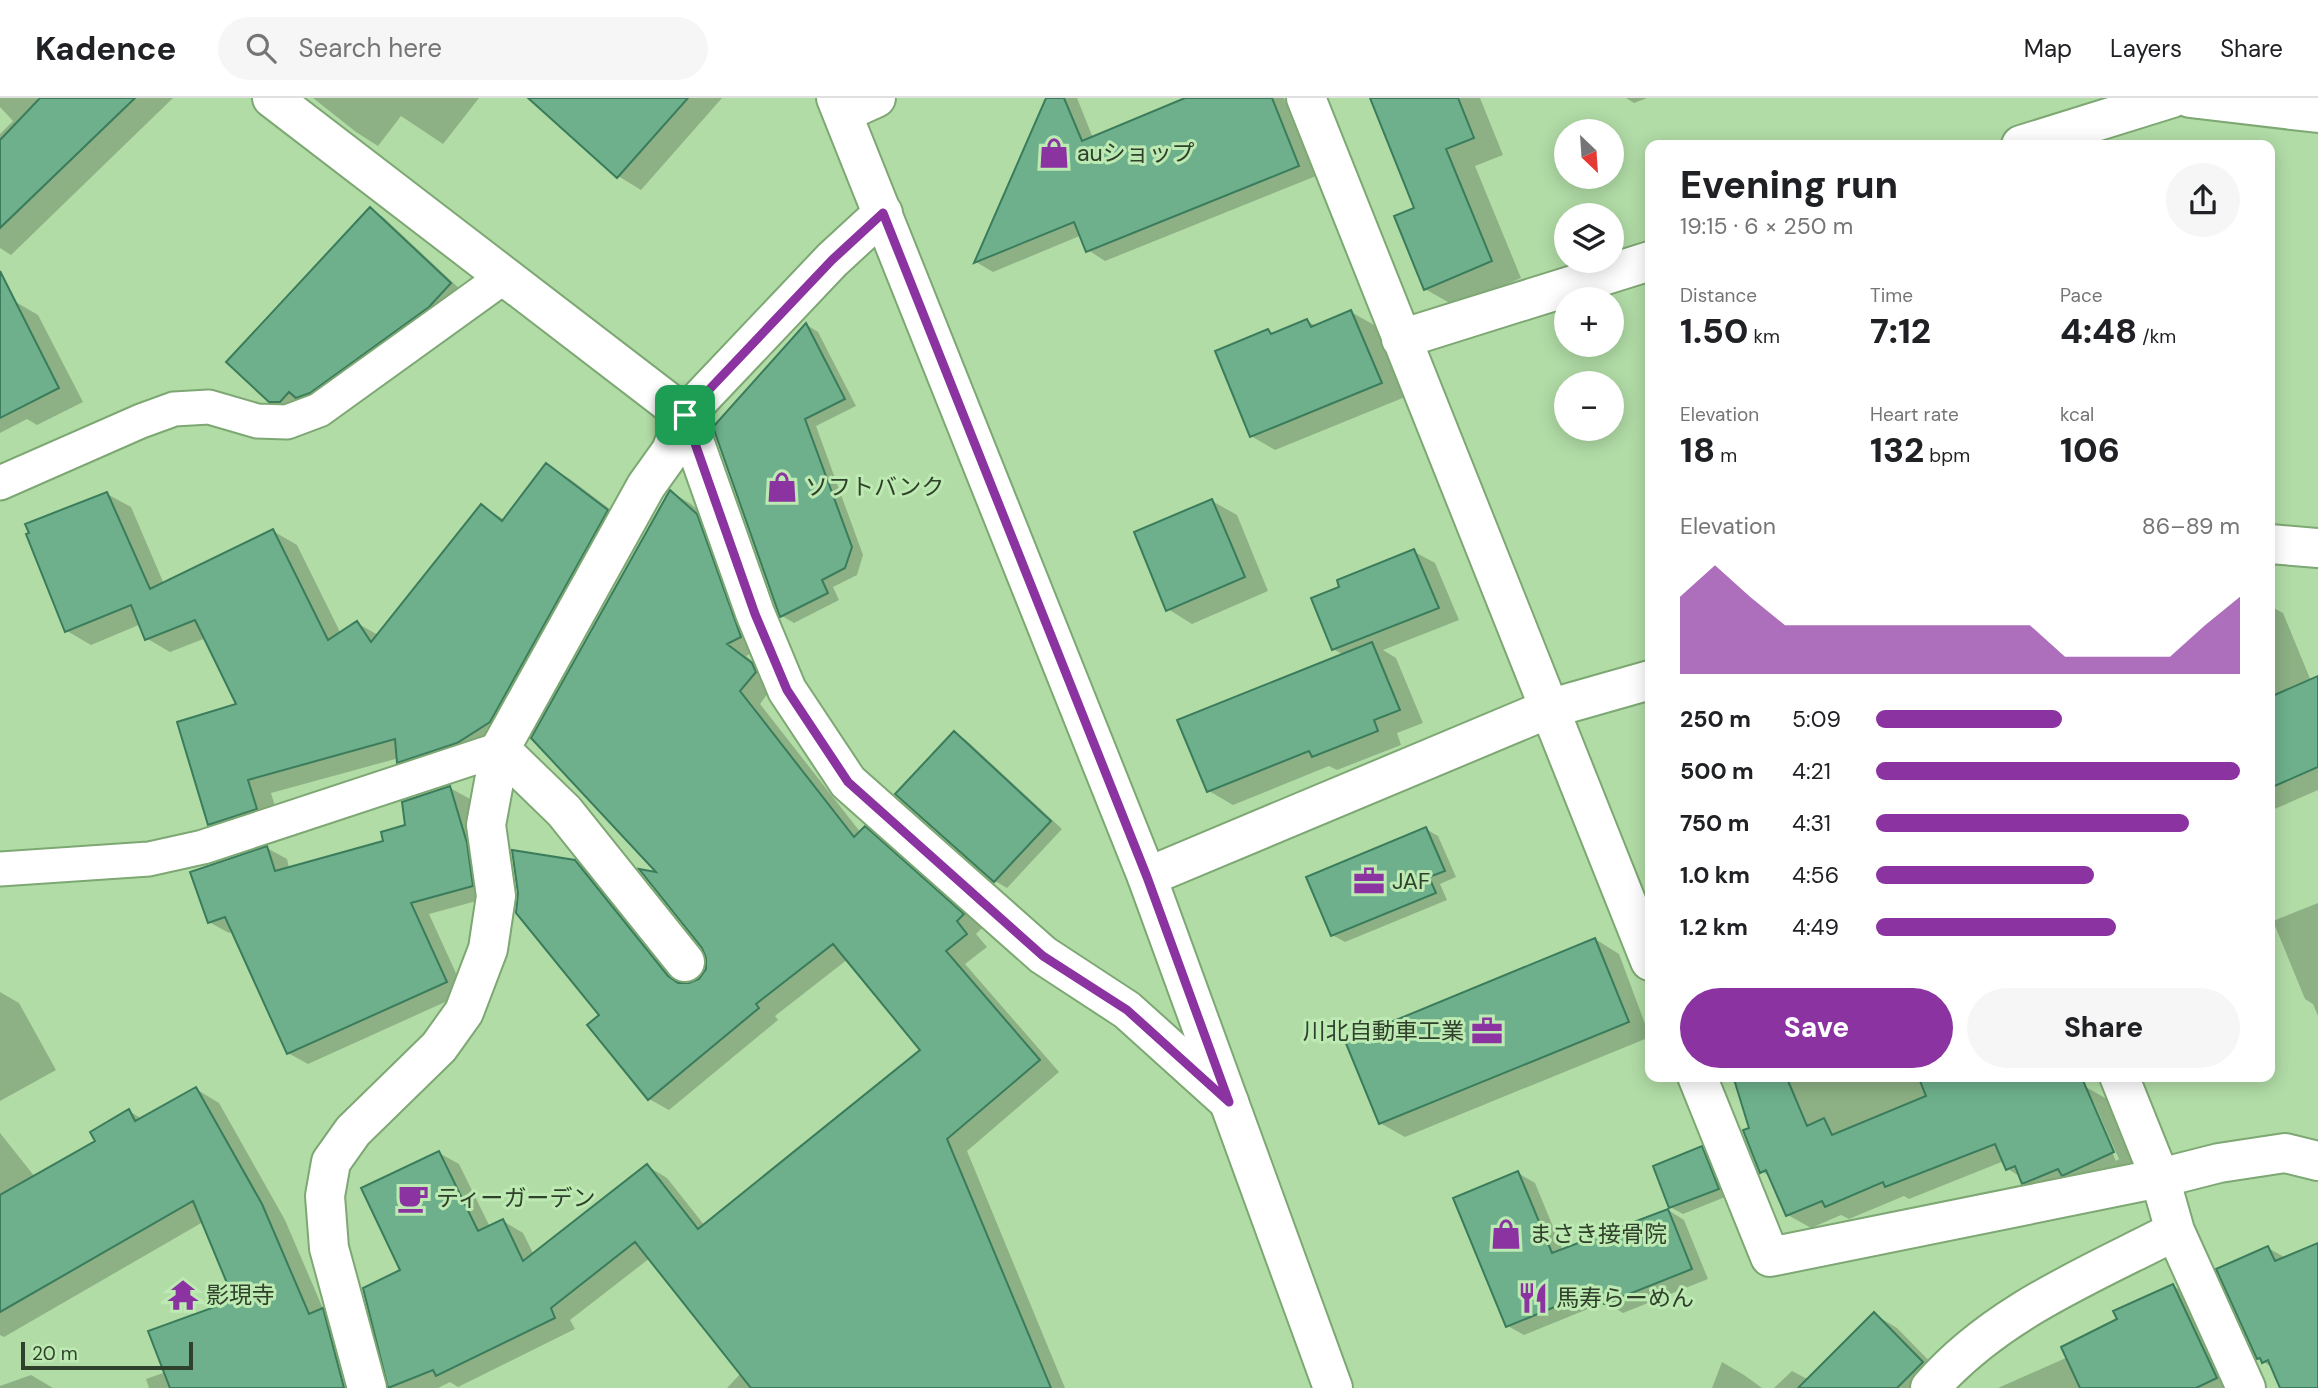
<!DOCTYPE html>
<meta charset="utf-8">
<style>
body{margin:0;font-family:"DM Sans","Noto Sans JP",sans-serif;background:#f6f6f6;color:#202124;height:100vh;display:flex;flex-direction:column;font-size:26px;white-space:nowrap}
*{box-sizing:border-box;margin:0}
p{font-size:23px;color:#757577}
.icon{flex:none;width:38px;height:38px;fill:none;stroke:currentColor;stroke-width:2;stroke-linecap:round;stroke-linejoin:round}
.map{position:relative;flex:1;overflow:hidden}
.sheet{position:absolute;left:1645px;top:42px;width:630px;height:942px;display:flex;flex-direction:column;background:#fff;border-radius:14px;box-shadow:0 4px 18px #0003}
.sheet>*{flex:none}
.needle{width:46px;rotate:155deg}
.buttons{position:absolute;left:1554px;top:21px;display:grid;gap:14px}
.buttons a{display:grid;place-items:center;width:70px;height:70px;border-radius:50%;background:#fff;box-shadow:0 4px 18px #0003;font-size:35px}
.scale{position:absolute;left:21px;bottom:18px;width:172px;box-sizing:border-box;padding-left:7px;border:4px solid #2f402b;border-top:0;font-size:19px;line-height:24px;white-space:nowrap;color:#2f402b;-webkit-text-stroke:5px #bde9b2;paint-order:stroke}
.pin{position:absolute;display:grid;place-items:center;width:60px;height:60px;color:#fff;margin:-30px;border-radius:14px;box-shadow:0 4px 10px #0006}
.round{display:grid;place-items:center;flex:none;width:74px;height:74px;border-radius:37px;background:#f6f6f6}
.overview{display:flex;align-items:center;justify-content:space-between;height:119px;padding:0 35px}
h1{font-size:38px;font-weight:800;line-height:52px}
.figures{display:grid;grid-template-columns:repeat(3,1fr);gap:10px;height:119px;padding:7px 35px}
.figures div{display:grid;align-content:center}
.figures b{font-size:35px;font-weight:800}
.figures small{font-size:19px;font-weight:400}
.figures p{font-size:19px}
.chart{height:196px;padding:14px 35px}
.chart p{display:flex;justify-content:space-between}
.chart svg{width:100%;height:126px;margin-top:7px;fill:#8b33a0;opacity:.7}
.primary-button{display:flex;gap:14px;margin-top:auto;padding:14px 35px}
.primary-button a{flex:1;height:80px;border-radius:42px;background:#8b33a0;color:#fff;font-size:28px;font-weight:800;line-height:80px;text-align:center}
.primary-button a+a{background:#f6f6f6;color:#202124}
ul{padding:0 35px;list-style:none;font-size:23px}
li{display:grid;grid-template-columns:112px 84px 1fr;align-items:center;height:52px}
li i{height:18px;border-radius:9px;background:#8b33a0}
header{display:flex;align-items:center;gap:42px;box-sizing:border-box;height:98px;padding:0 35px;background:#fff;border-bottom:2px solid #e0e0e0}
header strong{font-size:33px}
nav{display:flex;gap:38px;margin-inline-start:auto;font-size:24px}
.search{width:490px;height:63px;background:#f6f6f6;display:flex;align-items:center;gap:18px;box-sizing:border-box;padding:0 24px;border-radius:38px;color:#757577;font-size:26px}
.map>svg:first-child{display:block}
</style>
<header>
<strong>Kadence</strong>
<div class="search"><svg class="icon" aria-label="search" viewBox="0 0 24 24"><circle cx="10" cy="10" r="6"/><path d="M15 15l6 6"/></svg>Search here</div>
<nav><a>Map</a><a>Layers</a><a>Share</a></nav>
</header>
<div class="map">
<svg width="2318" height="1290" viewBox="0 0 2318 1290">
<rect width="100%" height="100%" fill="#b1dca6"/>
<!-- shadow -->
<path fill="#0003" fill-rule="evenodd" d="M0,0H173L11,157L0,150V36L13,23L0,9Z
M313,0H479L443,46L401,18L378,48L356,34Z
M571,0H722L641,92L618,78Z
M1048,0H1077L1093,40L1190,0H1284L1316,78L1105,163L1088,152L1082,137L993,174L976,164Z
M1372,0H1480L1503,57L1475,68L1521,180L1455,208L1425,191L1416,111Z
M1626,0H1647L1634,5Z
M371,112L383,119L462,193L310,306L301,301L292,310H283L270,303Z
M14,203L38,217L83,304L37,327L27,321L0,335V210Z
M1351,214L1376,228L1405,299L1275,352L1251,338L1268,233L1274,236L1307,223L1316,228Z
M807,227L818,234L856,308L816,328L863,457L857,477L833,489L839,502L794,525L782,518Z
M546,367L570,381L631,427L514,638L423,677L399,664V660L271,695L280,725L233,740L209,726L239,607L206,540L170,554L146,540L141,526L91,547L67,533L107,396L131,409L164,486L273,433L297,447L341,536L357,525L378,537L482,408L505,422Z
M671,394L691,406L717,429L761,551L746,558L772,579L775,586L760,606L861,735L865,730L885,742L983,829L976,836L987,849L965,866L1059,974L967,1053L1065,1290H727L741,1275L650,1160L570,1222L575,1231L458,1289L450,1284L438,1290H389L365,1191L402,1172L439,1055L459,1066L490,1129L503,1123L523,1135L534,1157L647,1068L667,1080L705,1128L923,952L848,861L775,918L778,922L669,1012L649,1001L602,917L574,763L595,776L685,887L700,882L707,872L708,860L661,776Z
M1212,403L1237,417L1268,493L1192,526L1168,511Z
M1413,453L1435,465L1459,522L1383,552L1396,560L1423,625L1397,635L1401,647L1337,672L1329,668L1233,707L1209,693L1344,557L1333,551Z
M2270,508L2283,515L2311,583L2318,580V692L2270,713Z
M954,635L966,642L1062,731L1007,790L995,783Z
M450,690L470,701L486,758L491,799L429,816L465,895L308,966L288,955L233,833L229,835L209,824L267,750L287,761L289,770L386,744Z
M1426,731L1438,738L1456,779L1440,786L1447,802L1345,844L1332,837Z
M2318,805V918L2313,906L2305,901L2273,823Z
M1595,841L1619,856L1650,939L1405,1039L1380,1025Z
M0,894L19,905L56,972L0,1003Z
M1734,978H2053L2084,988L2107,1001L2136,1067L2046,1098L2023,1084L2021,1079L2008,1071L2004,1063L1909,1101L1904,1098L1849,1121L1841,1117L1811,1130L1788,1117L1771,1079L1761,1073L1752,1031L1741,1005L1745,1004ZM2090,1005H2094L2119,1061L2116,1063Z
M196,991L219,1005L285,1122L324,1213L346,1225L364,1290H149L146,1281L166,1274L237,1203L203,1124L4,1239L0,1237V1035L35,1079L97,1043L129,1013L142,1021Z
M1702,1050L1714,1057L1730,1097L1683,1116L1670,1109Z
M1518,1075L1535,1085L1563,1153L1668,1112L1684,1122L1708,1181L1623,1215L1605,1204L1524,1237L1508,1228Z
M2318,1147V1290H2281L2273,1270L2258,1260L2268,1150L2286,1160Z
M2173,1188L2196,1201L2238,1290H1998L2068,1259Z
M1874,1216L1897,1230L1945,1279L1934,1290H1774L1792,1273L1809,1282Z
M1722,1264L1744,1277L1762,1290H1712Z
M31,1277L53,1290H0V1288Z"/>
<!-- building -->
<path fill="#6eb08c" stroke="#3a7c5b" stroke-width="2" d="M40,0H135L0,130V42Z
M528,0H688L617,80Z
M1046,0H1064L1082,43L1185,0H1272L1299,68L1086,154L1074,124L974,165Z
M1370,0H1458L1474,40L1446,51L1492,163L1424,192L1394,118L1414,110Z
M370,109L451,185L429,209L310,295L296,300L289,294L280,304H269L226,264Z
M0,173L59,290L0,320Z
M1351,212L1382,285L1250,339L1215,253L1268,231L1271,236L1307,221L1311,229Z
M806,225L845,301L805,321L852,449L845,470L822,482L828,495L780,519L713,329Z
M546,365L608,412L490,624L457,645L397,665L395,641L248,682L257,711L208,727L177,624L236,606L195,522L145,542L131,507L65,534L26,436L29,435L25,426L107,394L150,491L273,431L328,542L357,523L371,544L481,406L502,423Z
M670,392L697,416L741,539L727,546L752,565L756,574L740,593L854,739L865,728L964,816L957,823L967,836L946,853L1040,962L947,1041L1051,1290H751L635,1144L551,1210L555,1220L436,1278L433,1272L388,1290L363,1190L400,1172L361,1090L439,1053L478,1133L503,1121L523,1163L647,1066L698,1131L920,952L833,846L756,906L759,910L648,1002L587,927L599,917L516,815L518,795L512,752L575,762L668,878L678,885H689L699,881L706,871V860L702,850L639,771L656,774L531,640Z
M1212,401L1245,479L1166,513L1134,434Z
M1414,451L1439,510L1332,552L1311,500L1339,489L1337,482Z
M1372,544L1400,612L1374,622L1378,633L1312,659L1309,653L1207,694L1177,622Z
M2318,578V669L2270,690V599Z
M954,633L1051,723L994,784L895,696Z
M450,688L467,745L473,788L411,805L447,884L287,956L225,819L208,825L190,774L267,748L275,773L383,743L381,734L405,727L402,704Z
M1426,729L1445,773L1429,779L1436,795L1331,838L1306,779Z
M1595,840L1629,924L1379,1026L1345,943Z
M1733,978H1786L1807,1028L1824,1020L1832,1037L1926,998L1918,978H2081L2114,1054L2062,1078L2058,1071L2022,1086L2015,1068L2006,1072L1995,1046L1885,1089L1883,1084L1825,1109L1822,1103L1786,1118L1766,1072L1760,1075L1743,1032L1749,1030Z
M196,989L262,1106L309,1216L323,1210L344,1290H170L148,1233L234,1202L193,1103L0,1214V1097L95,1043L90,1034L129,1011L135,1023Z
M1702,1048L1719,1091L1669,1110L1653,1068Z
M1518,1073L1552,1155L1668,1111L1692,1171L1604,1206L1598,1191L1506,1229L1453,1100Z
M2318,1145V1290H2280L2268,1262L2262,1265L2260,1260L2257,1261L2216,1171L2268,1148L2275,1163Z
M2173,1186L2217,1280L2196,1290H2080L2061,1249L2117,1221L2113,1213Z
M1874,1214L1923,1264L1897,1290H1798Z"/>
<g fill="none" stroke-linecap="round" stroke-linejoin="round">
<defs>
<path id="service" d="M0,385L141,323L174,311L209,309L257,323L287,324L319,312L505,178
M0,771L149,761L203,749L500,651"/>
<path id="minor" d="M272,0L685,317L755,515L787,592L848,684L1043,857L1127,912L1229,1004
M1306,0L1650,863
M2190,0L2318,15
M2021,47L2172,0
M1401,241L1650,163
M2270,446L2318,450
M500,651L564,713L685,864
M1147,779L1548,611L1650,582
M1697,978L1770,1159L2160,1080L2219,1065L2285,1055L2318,1063
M2119,978L2160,1080L2175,1133L2246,1290
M367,1290L329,1150L325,1098L331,1064L353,1033L439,949L464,914L488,851L496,798L486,727L500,651L646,388L671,353L685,317L832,162L883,115
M1930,1290C1995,1215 2088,1178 2175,1133"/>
<path id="tertiary" d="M836,0L1147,779L1333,1290
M843,15L876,0"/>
</defs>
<!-- service casing -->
<use href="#service" stroke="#7da773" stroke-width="37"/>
<!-- minor casing -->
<use href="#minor" stroke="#7da773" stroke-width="42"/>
<!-- tertiary casing -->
<use href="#tertiary" stroke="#7da773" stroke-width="42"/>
<!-- service -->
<use href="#service" stroke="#fff" stroke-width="33"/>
<!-- minor -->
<use href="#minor" stroke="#fff" stroke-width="38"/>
<!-- tertiary -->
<use href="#tertiary" stroke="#fff" stroke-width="38"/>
</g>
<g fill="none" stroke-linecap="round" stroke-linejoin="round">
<defs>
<path id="route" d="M883,115L1147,779L1229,1004L1127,912L1043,858L848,684L787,592L755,516L685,317L832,162Z"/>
</defs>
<!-- route casing -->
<use href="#route" stroke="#fff" stroke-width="14"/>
<!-- route -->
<use href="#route" stroke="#8b33a0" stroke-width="9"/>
</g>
<!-- icons -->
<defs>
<symbol id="shop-bare" viewBox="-9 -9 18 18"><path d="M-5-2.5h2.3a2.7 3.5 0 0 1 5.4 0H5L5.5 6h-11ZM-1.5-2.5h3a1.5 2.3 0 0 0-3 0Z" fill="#8b33a0" stroke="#bde9b2" stroke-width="2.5" paint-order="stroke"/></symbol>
<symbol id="office-bare" viewBox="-9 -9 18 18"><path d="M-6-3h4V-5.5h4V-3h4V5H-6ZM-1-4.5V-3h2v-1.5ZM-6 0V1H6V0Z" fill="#8b33a0" stroke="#bde9b2" stroke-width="2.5" paint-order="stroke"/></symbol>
<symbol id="cafe-bare" viewBox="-9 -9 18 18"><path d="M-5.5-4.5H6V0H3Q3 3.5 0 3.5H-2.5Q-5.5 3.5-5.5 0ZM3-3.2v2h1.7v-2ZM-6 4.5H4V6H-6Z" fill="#8b33a0" stroke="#bde9b2" stroke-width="2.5" paint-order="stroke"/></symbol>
<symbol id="temple-bare" viewBox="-9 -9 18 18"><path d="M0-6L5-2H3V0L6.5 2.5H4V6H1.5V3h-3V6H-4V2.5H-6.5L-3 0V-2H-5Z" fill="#8b33a0" stroke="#bde9b2" stroke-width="2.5" paint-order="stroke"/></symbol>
<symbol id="restaurant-bare" viewBox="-9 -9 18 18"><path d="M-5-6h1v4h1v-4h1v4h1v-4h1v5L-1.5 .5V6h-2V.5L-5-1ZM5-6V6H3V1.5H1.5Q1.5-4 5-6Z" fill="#8b33a0" stroke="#bde9b2" stroke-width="2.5" paint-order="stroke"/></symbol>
</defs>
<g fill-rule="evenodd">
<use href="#shop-bare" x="1032" y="33" width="44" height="44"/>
<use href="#shop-bare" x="760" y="367" width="44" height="44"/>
<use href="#office-bare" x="1347" y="761" width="44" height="44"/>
<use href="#office-bare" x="1465" y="911" width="44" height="44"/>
<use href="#cafe-bare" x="391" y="1078" width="44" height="44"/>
<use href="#shop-bare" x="1484" y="1114" width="44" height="44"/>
<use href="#temple-bare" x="161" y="1175" width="44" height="44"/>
<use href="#restaurant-bare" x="1511" y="1178" width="44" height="44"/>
</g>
<g text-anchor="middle" stroke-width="6" stroke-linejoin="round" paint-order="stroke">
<!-- poi labels -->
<g font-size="23" fill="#2f402b" stroke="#bde9b2" text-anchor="start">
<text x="1077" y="63">auショップ</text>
<text x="805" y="397">ソフトバンク</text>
<text x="1392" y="791">JAF</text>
<text x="1464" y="941" text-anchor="end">川北自動車工業</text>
<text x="436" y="1108">ティーガーデン</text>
<text x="1529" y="1144">まさき接骨院</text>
<text x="206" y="1205">影現寺</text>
<text x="1556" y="1208">馬寿らーめん</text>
</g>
</g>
</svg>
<div class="buttons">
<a><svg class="needle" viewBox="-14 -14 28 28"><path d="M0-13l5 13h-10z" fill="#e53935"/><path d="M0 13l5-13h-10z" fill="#757577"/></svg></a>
<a><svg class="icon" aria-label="layers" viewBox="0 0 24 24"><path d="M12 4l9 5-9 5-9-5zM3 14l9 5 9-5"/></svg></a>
<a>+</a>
<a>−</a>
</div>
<div class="scale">20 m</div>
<div class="pin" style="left:685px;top:317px;background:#1e9e55"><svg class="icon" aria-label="arrive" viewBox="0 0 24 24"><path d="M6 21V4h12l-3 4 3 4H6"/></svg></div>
<section class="sheet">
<div class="overview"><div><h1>Evening run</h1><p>19:15 · 6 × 250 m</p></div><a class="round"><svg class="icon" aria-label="share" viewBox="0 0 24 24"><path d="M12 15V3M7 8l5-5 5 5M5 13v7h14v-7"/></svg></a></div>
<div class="figures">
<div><p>Distance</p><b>1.50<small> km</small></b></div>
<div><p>Time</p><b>7:12</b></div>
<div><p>Pace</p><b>4:48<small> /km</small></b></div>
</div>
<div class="figures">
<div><p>Elevation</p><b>18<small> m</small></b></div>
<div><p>Heart rate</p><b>132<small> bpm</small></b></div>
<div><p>kcal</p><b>106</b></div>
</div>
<div class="chart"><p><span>Elevation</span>86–89 m</p>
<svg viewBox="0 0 160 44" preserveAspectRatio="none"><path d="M0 44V17L10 6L20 17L30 27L40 27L50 27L60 27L70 27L80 27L90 27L100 27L110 38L120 38L130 38L140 38L150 27L160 17V44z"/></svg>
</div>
<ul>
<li><b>250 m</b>5:09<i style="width:51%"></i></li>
<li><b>500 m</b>4:21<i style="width:100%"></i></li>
<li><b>750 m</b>4:31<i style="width:86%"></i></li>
<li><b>1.0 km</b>4:56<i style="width:60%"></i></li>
<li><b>1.2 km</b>4:49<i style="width:66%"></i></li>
</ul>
<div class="primary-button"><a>Save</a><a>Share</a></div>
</section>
</div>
